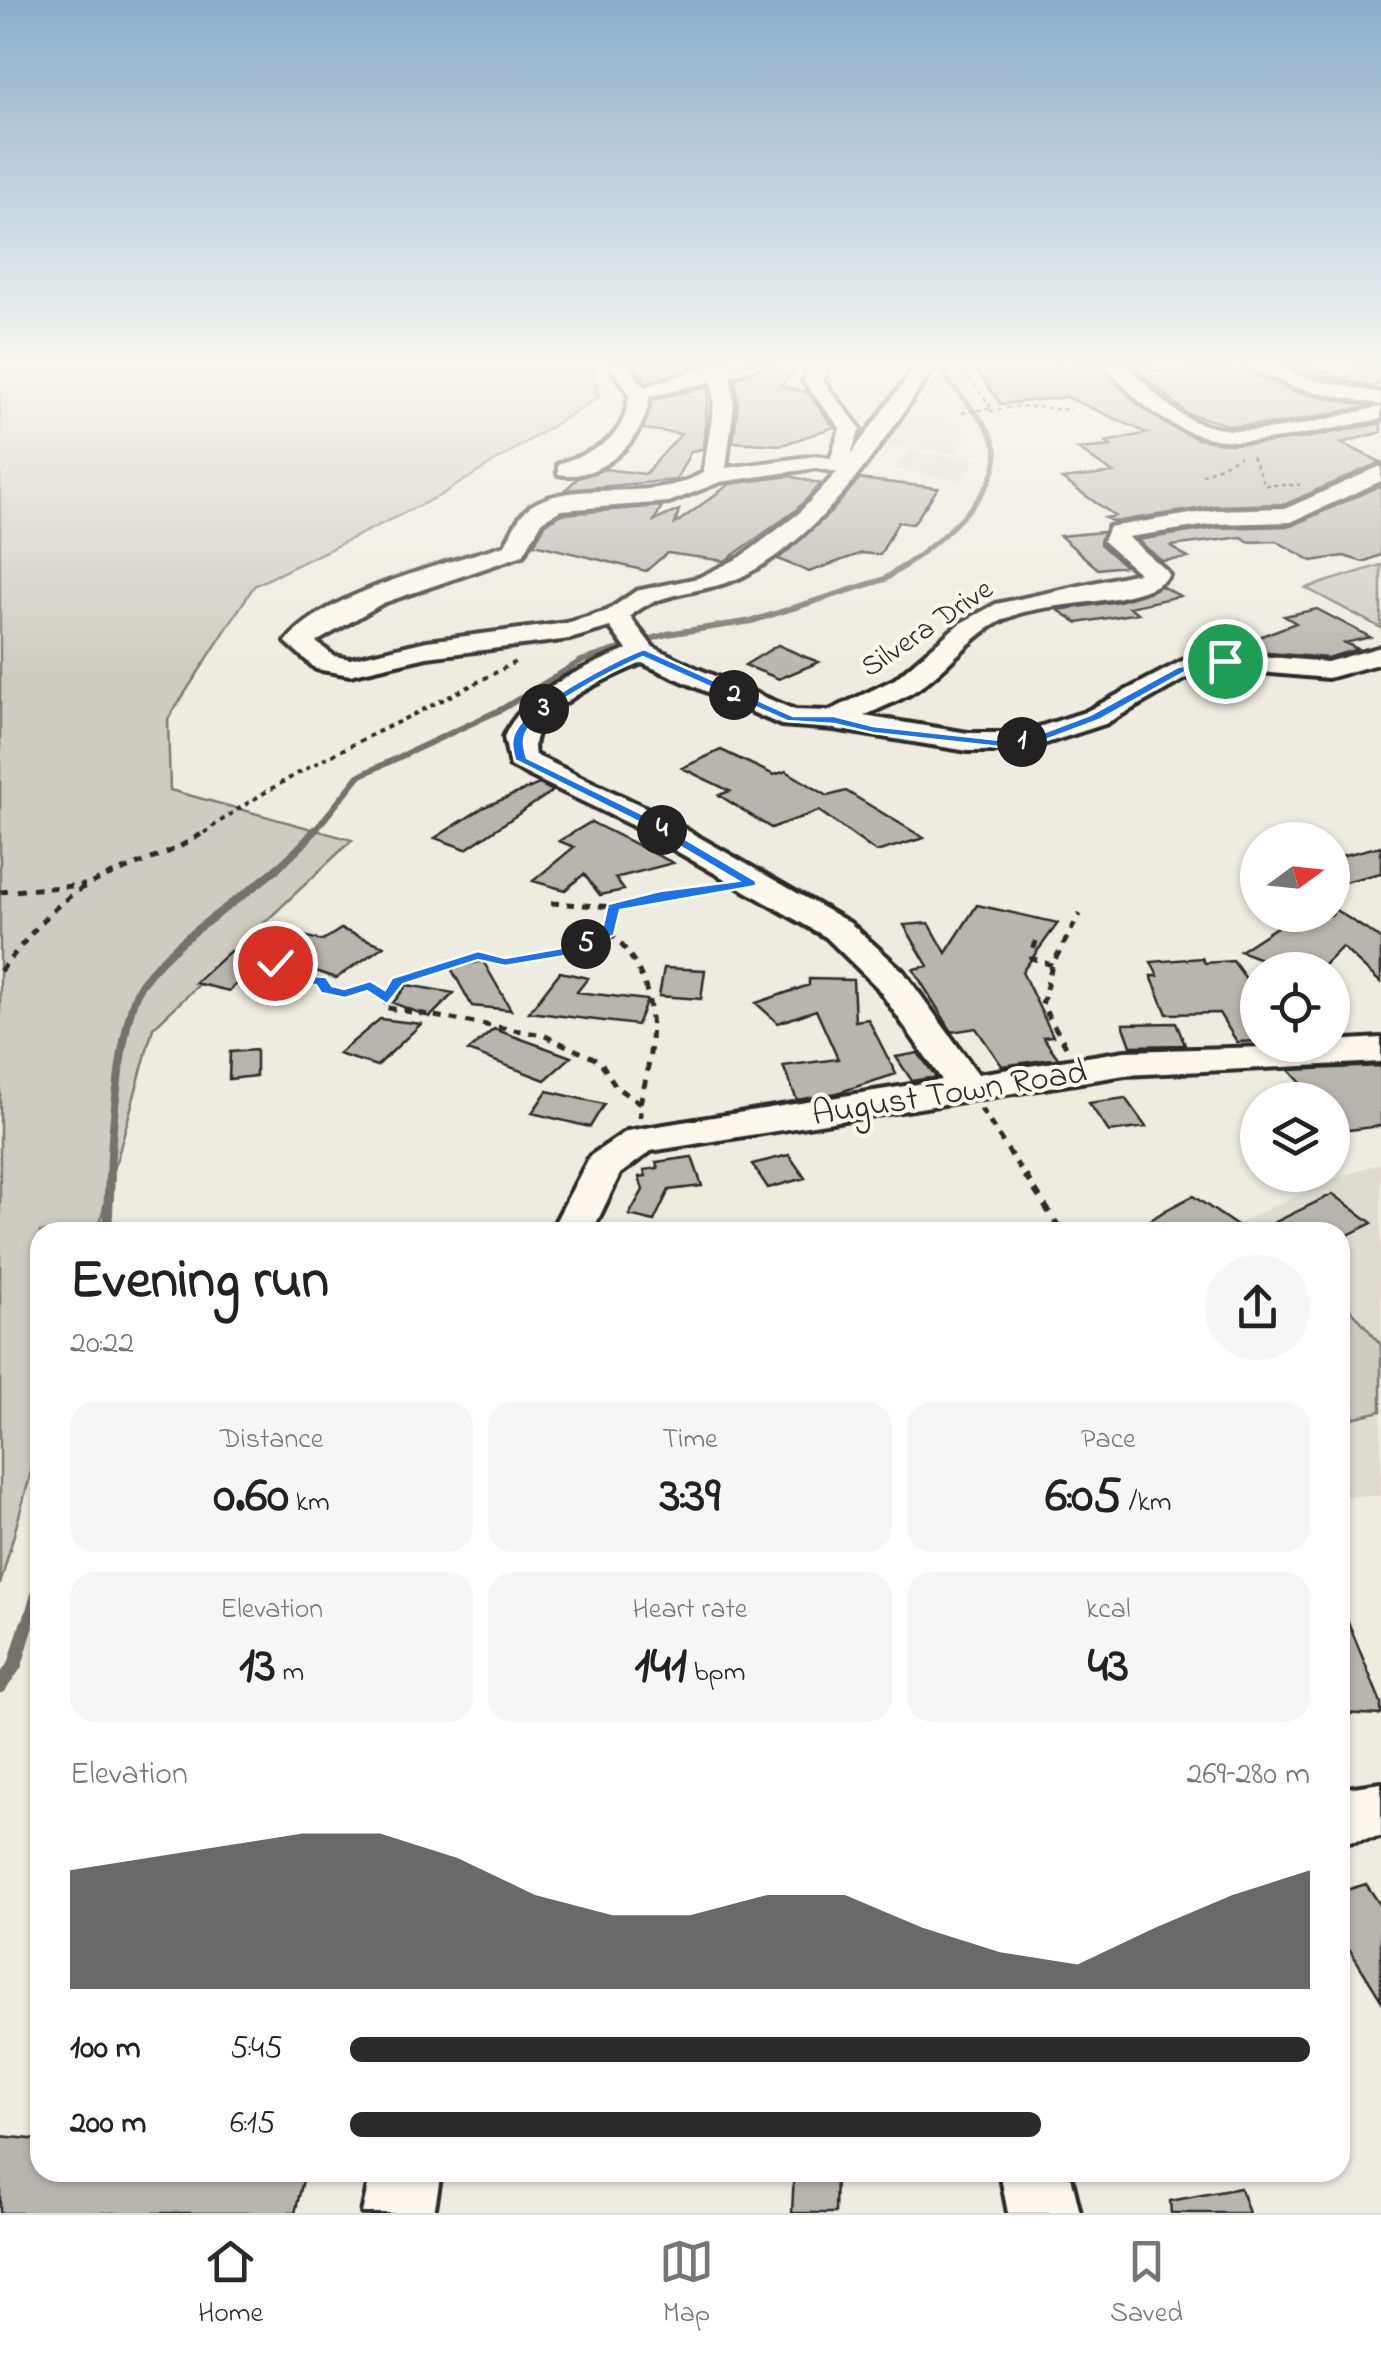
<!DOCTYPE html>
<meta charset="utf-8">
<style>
body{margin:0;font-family:"Indie Flower",sans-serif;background:#f6f6f6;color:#222;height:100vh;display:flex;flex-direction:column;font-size:38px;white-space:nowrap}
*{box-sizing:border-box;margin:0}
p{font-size:32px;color:#767676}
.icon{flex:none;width:55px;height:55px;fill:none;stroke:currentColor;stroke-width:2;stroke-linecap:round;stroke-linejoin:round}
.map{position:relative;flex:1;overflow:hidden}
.side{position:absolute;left:30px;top:1222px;width:1320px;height:960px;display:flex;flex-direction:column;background:#fff;border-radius:30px;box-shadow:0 2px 8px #0004}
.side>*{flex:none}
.needle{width:65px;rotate:75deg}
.controls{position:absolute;left:1240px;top:822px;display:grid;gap:20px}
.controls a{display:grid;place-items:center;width:110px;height:110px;border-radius:50%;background:#fff;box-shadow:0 2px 8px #0004;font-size:50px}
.pin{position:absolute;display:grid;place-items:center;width:85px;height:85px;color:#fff;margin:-42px;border:5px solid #fff;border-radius:50%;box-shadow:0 2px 10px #0007}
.km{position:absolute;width:50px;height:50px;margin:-25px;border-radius:50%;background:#222;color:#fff;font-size:28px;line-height:50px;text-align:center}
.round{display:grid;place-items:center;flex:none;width:105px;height:105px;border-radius:52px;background:#f6f6f6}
.head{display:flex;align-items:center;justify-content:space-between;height:170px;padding:0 40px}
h1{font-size:55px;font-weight:800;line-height:75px}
.metrics{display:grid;grid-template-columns:repeat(3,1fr);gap:15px;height:170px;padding:10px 40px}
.metrics div{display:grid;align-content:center;border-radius:25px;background:#f6f6f6;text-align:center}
.metrics b{font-size:50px;font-weight:800}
.metrics small{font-size:28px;font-weight:400}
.metrics p{font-size:28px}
.chart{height:280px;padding:20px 40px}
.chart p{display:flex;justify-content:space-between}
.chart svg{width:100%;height:180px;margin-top:10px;fill:#2b2b2b;opacity:.7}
ul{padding:0 40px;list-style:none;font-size:32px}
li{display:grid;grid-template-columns:160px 120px 1fr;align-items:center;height:75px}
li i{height:25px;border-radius:12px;background:#2b2b2b}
.menu{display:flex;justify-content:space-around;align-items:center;height:140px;border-top:2px solid #e0e0e0;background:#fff;font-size:28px;color:#767676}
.menu a{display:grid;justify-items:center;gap:5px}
.menu .active{color:#2b2b2b}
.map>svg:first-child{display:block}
</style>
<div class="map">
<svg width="1381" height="2213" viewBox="0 0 1381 2213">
<rect width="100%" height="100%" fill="#eeebe0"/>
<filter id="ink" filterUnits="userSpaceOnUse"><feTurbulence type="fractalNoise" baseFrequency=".01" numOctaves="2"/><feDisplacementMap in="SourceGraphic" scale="20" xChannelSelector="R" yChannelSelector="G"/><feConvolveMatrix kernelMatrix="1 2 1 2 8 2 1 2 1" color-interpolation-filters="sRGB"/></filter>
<g filter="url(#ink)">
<!-- built -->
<path fill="#dedbd1" d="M947,415L964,429L965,439L956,453L881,444L900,417Z
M910,452L977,459L962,480L895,470Z
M1381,1163V1496H1340V1232H1219L1330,1180Z"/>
<!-- green -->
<path fill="#cecbc2" stroke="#7c7b76" stroke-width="2.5" d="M0,365H591L599,397L441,495L254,586L168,719L170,790L352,840L153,1028L97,1232H40V1440L0,1585Z
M1381,565V628L1306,588Z
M1340,1296L1381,1345V1411L1340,1421Z"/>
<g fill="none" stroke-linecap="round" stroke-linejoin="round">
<!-- stream-far4 -->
<path stroke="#74726e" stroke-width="5" d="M900,569C932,547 1008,488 995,445C988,421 959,396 944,376L946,365"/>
<!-- stream-far3 -->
<path stroke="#74726e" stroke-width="6" d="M313,833L359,776L502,709L581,661L667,634L752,621L885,579L904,566"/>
<!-- stream-far2 -->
<path stroke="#74726e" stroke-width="8" d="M110,1178C111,1138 121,1010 143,982C190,921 267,890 315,830"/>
<!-- stream-far1 -->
<path stroke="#74726e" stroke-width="10" d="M107,1232L110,1175
M26,1627L40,1582"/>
<!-- stream -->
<path stroke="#74726e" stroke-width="14" d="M0,1686L15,1665L27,1625"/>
</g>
<!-- building -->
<path fill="#b8b5ae" stroke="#2b2b2b" stroke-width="2.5" d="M634,365H701L646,383Z
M767,365H798L781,386L807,392L834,427L782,445L733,442L738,404L735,379Z
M972,365H1101L1135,402L1167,425L1198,439L1231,444L1300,439L1381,423V432L1341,443L1381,462L1286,504L1215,506L1114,522L1105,518L1115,516L1062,479L1113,473L1078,449L1111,446L1106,442L1147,433L1067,397L1001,404Z
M1131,365H1156L1153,371L1246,370L1292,391L1367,406L1281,424L1231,426L1186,413Z
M1306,365L1344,379L1358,365L1381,368V383L1372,387L1286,367Z
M709,386L703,449L691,451L676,480L565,490L578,478L604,469L645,474L681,434L643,429L652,400Z
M790,476L821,484L795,511L725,561L667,553L646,571L534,544L546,523L562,514L662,506L654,521L679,510L675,524L730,484Z
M859,479L938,488L913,524L898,522L880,555L862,553L809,572L778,559L831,512Z
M1381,485V555L1363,562L1344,556L1312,561L1276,541L1249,542L1242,537L1171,546L1188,558L1162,561L1137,540L1216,528L1291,526Z
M1103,532L1100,544L1125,566L1098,569L1060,536Z
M1161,586L1180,596L1129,607L1138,613L1078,623L1058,610L1119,601Z
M1317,609L1370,637L1345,643L1358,649L1327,658L1244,651L1240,644L1296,623L1284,616Z
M778,645L803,656L819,662L779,679L745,665Z
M721,750L774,775L786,771L828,796L846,791L924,838L876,852L819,811L771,828L719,795L730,791L682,768Z
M539,784L553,791L466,849L435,838L484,807Z
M591,822L673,863L615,878L624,890L600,895L584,874L565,890L533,881L574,847L559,841Z
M1381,846V873L1332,885V858Z
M977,905L1058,923L1022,972L1053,1036L1043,1037L1058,1058L1002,1066L976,1028L952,1032L913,969L928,966L904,925L929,923L946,953Z
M1334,909L1381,939V983L1342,947L1319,970H1290L1240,951L1292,917L1298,921L1332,915Z
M276,928L322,941L341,929L384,946L336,978L251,948Z
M230,951L263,959L229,991L195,983Z
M1202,958L1205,963L1233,961L1258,995V1041L1237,1042L1219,1013L1167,1014L1151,976H1158L1151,962Z
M483,961L511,1010L472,1006L451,968Z
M664,968L705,970L701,999L659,996Z
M560,972L588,978L577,992L647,1000L637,1025L529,1012Z
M809,979L853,980L855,1021L868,1019L896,1074L837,1093L797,1100L783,1066L838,1059L816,1010L778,1023L756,1003L809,985Z
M407,985L454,993L430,1017L393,1003Z
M380,1019L421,1024L377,1066L338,1054Z
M1176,1023L1185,1045L1131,1046L1123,1024Z
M494,1029L571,1057L545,1080L468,1051Z
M256,1050V1076L229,1079L230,1052Z
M918,1053L936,1077L912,1081L896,1057Z
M1381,1066V1126L1332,1132V1100H1317L1289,1070Z
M547,1091L604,1104L590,1127L532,1113Z
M1125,1098L1146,1127L1109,1132L1089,1103Z
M789,1155L805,1178L768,1188L752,1164Z
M692,1157L702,1186L669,1190L654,1221L629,1215L643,1190L639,1177L646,1176L644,1170L658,1168L656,1162Z
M1333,1194L1372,1223L1340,1239V1232H1255Z
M1193,1196L1246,1232H1132L1166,1210Z
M1340,1602L1381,1703V1715L1340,1713Z
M1366,1884L1381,1906V2000L1340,1934V1892Z
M0,2136L40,2140V2172H305L295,2213H0Z
M794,2172H836L835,2213H792Z
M1240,2188L1249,2213H1171L1170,2201Z"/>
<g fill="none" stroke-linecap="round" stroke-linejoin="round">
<defs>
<path id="minor" d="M610,365H629L644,387L714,365H763L731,376L734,404L726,468L816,456L831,458L840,428L803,381L810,365H829L823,381L860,428L851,454L917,365H936C882,442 830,530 745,575C710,594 658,589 630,617L653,647L698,669L795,710L829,711L895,679L959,624L996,604L1139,573L1103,541L1109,527L1216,510L1287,508L1381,466V481L1291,522L1216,524L1128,537L1166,570L1169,575C1143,606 1051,600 1012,616C972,631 949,670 913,692C898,701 880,708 864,716L968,733H1020L1085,712L1182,661L1225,653L1327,662L1381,647V663L1328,678L1225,669L1190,676L1105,724L1022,751H968L834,729L781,725L642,663C609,677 525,711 535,755L653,811L850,923L903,971L978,1074L1125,1051L1332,1045V1041L1381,1038V1062L1125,1075L651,1151L620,1174L592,1232H550L590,1156L627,1131L942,1080L877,987L826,937L631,825L510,766L504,737C523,692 584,667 627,650L610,627L570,639L427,657L350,675L316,669L286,642C321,594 448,563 505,545C512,532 518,515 531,506C576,477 647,505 703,473L714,404L712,381L649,397C647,438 600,483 558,474V464C597,451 626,439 629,394ZM816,468L837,472L798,514L741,557L698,578L636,591L607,611L567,623L427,641L350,659L334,656L316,642L383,603L523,555L543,520L561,510L669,502L720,482Z
M1105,365H1125C1144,381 1163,404 1184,416C1241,449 1321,418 1381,407V419C1261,441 1194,473 1105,365Z
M1245,365H1271L1305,378L1381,393V405L1293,387Z
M1381,1783V1837L1340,1843V1789Z
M371,2172H441L434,2213H362Z
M1000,2172H1070L1080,2213H1008Z"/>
</defs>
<!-- minor casing -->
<use href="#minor" stroke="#2b2b2b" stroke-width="8"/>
<!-- path-far3 -->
<path stroke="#2b2b2b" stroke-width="2.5" stroke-dasharray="4 4" stroke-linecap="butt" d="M990,411L1020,406L1071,410
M962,413L992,408L962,369L966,365
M1252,456L1265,485H1300
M1202,475L1240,456"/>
<!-- path-far2 -->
<path stroke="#2b2b2b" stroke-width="4" stroke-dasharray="5 5" stroke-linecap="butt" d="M204,833C300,762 411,720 515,662"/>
<!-- path-far1 -->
<path stroke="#2b2b2b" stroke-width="5" stroke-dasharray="8 8" stroke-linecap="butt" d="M0,892L85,885
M551,903L613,907
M609,932L577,949L505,962L478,955L398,981L383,1007L543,1035L600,1061L617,1088L640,1103V1117
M1036,941L1031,958L1052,965
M275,963L303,974L304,981L321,980L326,990L345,993L369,985L387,999
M0,971C27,940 51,904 88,885C128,865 170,857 207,830
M1066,1046L1042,1005L1052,965L1080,914
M640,1103C657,1039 661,979 609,932L613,907L714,888
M981,1109L1026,1178"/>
<!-- path -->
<path stroke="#2b2b2b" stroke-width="6" stroke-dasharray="9 9" stroke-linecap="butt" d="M1025,1175L1062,1232"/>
<!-- minor -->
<use href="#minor" fill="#fbf7ec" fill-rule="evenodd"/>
</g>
</g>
<!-- sky -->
<linearGradient id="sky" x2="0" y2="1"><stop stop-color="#8dadc9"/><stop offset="0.54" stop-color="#f7f6f1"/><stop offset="1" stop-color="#f7f6f1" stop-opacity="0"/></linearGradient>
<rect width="1381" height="675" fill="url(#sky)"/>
<!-- route -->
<path fill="#1a73e8" stroke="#fff" stroke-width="2.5" d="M644,649L793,716H834L873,726L1000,740L1037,735L1090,715L1178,667L1225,658L1231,661L1185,672L1099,720L1043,741L1000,747L873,733L834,724L787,721L643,657C614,670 548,703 529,728C521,737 524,748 527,758L646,816L756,881V886L620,910L614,935L577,954L505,966L478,960L403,984L387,1004L367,991L345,998L321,993L316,985L299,984L296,976L270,966V960L275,959L308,971L311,976L326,977L332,986L344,989L370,981L385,990L392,978L478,951L505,958L573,946L602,930L608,904L660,891L738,881L637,821L515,760C512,748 510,741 516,730C528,706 617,659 644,649Z"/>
<g text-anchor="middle" stroke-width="8" stroke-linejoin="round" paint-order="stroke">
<!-- far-street labels -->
<g font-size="30" fill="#2b2b2b" stroke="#fbf7ec">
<text transform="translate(926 627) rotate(-34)" y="10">Silvera Drive</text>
</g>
<!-- street labels -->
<g font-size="35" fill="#2b2b2b" stroke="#fbf7ec">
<text transform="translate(949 1091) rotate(-9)" y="12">August Town Road</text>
</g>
</g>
</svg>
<div class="controls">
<a><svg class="needle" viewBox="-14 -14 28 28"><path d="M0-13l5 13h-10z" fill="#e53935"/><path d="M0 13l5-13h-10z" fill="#767676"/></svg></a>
<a><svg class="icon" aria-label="locate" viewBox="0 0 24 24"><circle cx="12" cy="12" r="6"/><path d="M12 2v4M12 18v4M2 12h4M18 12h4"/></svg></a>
<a><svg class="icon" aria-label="layers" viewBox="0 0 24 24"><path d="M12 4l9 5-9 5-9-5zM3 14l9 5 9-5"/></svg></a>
</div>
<div class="pin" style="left:1225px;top:661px;background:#1e9e55"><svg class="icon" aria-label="arrive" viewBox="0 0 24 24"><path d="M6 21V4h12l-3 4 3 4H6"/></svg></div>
<div class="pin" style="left:275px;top:963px;background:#d93025"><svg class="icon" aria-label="check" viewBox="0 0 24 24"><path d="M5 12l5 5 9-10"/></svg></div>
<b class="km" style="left:1022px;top:742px">1</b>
<b class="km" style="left:734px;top:695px">2</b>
<b class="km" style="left:544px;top:709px">3</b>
<b class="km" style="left:662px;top:830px">4</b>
<b class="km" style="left:586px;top:944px">5</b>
<section class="side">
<div class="head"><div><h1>Evening run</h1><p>20:22</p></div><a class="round"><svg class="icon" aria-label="share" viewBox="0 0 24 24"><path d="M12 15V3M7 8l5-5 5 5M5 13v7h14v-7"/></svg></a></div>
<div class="metrics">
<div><p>Distance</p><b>0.60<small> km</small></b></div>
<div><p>Time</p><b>3:39</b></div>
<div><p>Pace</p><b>6:05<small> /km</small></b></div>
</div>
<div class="metrics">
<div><p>Elevation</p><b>13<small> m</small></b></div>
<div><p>Heart rate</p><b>141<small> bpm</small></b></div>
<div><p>kcal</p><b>43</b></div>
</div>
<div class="chart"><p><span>Elevation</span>269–280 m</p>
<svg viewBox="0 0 160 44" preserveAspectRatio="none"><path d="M0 44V15L10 12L20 9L30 6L40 6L50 12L60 21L70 26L80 26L90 21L100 21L110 29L120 35L130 38L140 29L150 21L160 15V44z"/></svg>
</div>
<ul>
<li><b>100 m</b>5:45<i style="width:100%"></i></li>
<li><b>200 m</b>6:15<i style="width:72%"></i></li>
</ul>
</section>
</div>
<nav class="menu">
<a class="active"><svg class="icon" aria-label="home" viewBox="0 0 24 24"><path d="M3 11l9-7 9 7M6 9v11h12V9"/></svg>Home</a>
<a><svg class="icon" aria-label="map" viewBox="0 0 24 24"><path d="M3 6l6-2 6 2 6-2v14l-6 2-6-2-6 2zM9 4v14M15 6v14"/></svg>Map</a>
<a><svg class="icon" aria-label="saved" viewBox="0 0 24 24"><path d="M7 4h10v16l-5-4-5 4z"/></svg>Saved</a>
</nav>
